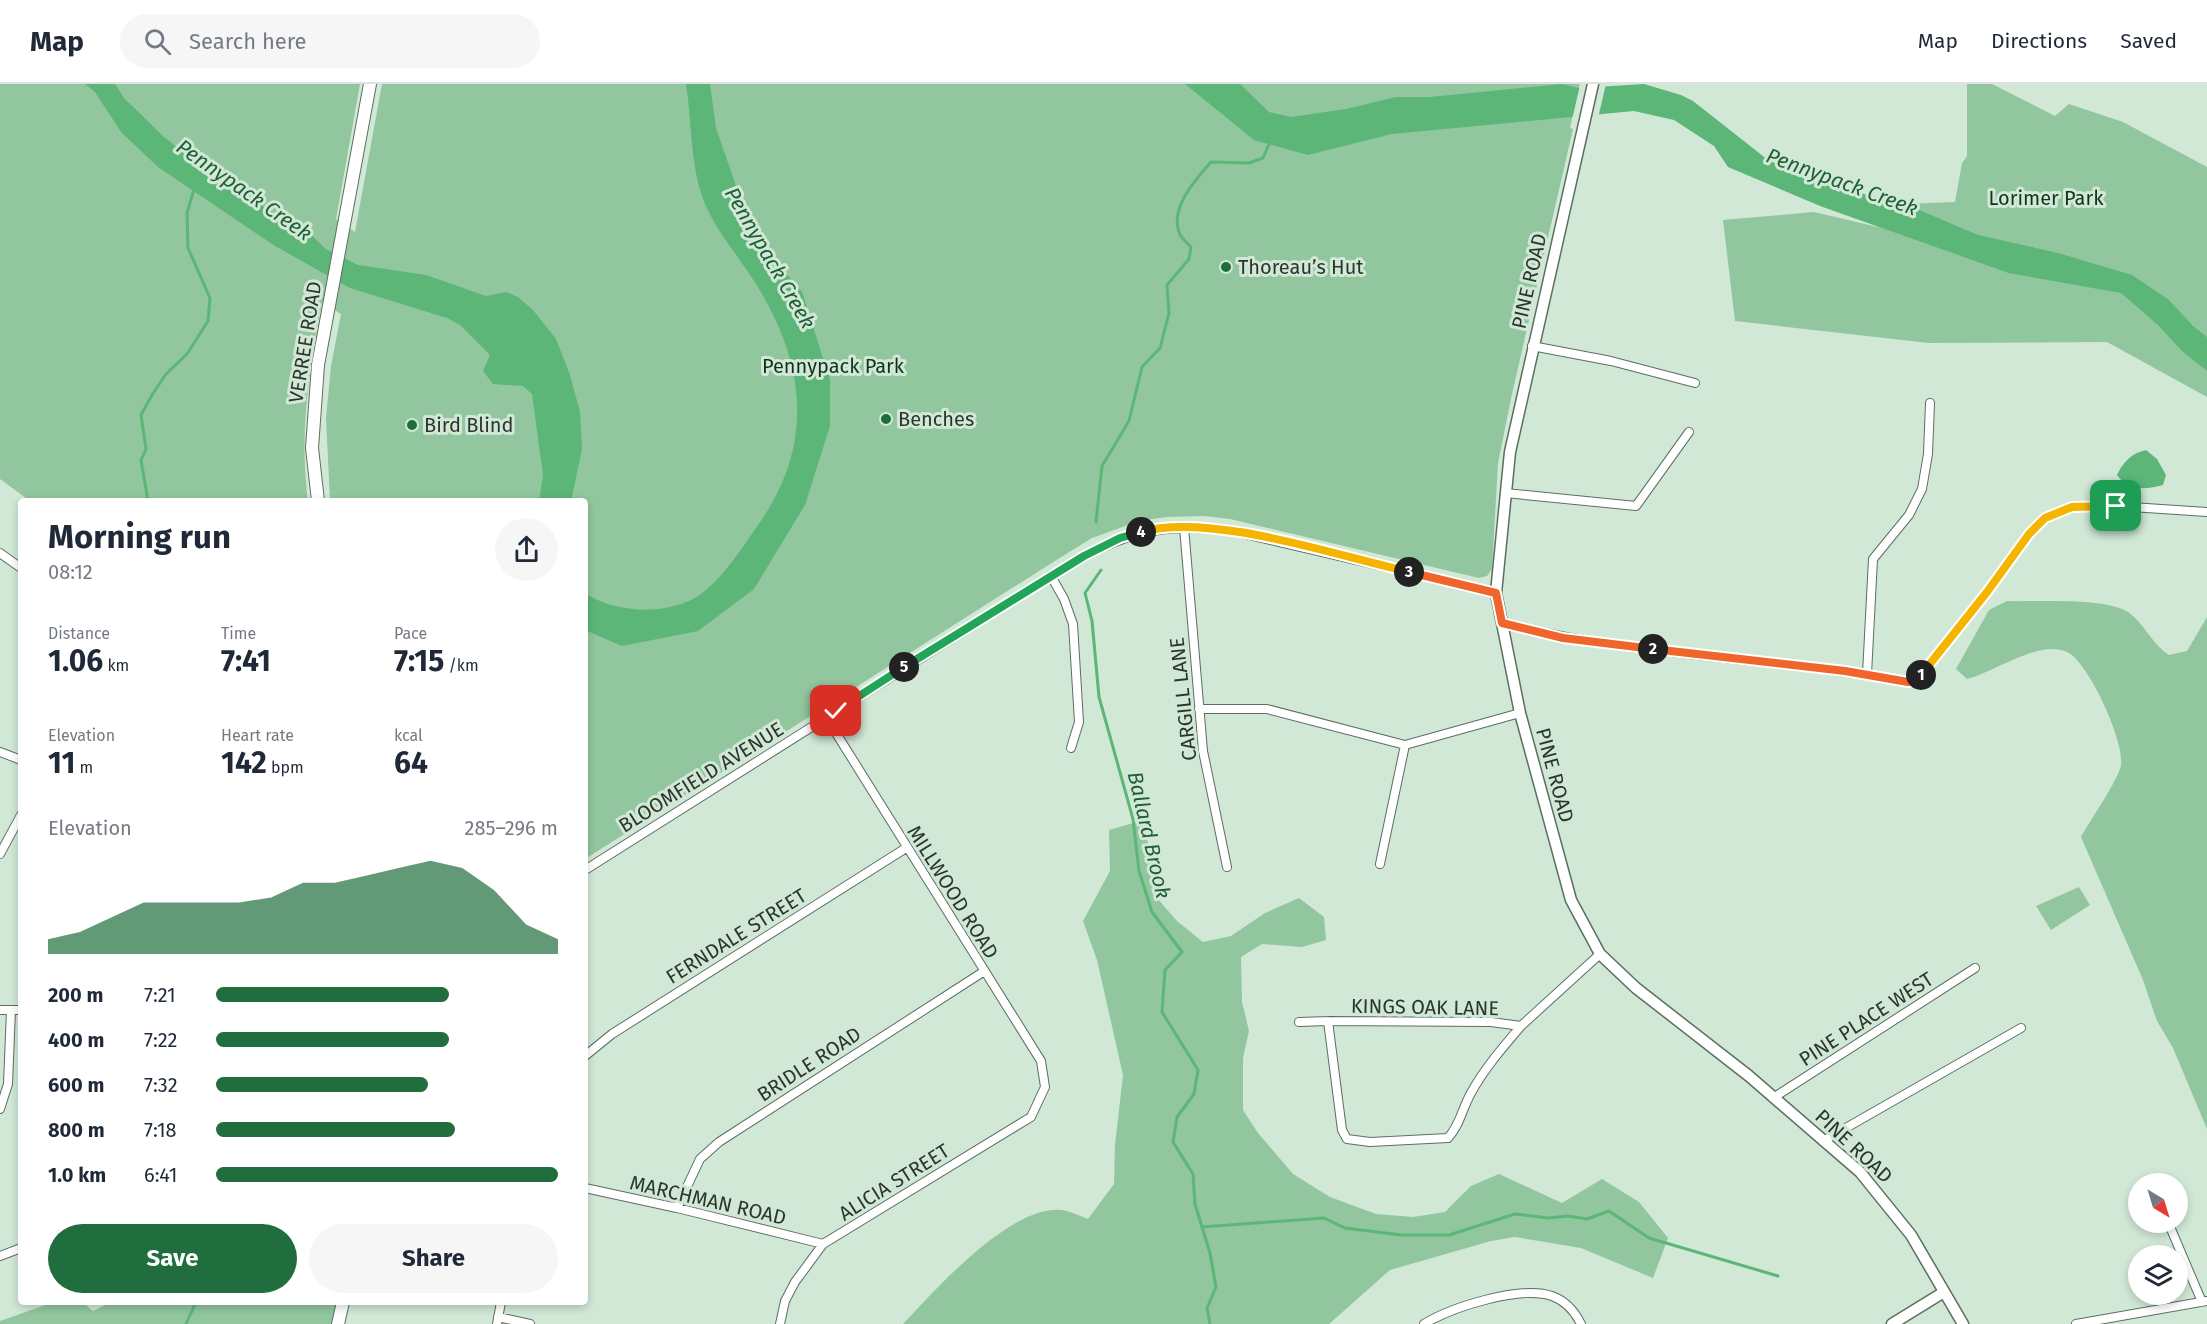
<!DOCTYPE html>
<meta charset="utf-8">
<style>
body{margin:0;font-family:"Fira Sans",sans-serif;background:#f6f6f7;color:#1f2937;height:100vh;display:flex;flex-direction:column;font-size:22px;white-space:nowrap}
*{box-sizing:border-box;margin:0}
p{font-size:20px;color:#747a83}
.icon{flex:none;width:33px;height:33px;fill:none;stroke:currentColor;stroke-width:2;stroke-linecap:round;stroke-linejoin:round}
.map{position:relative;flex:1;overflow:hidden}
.side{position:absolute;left:18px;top:414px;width:570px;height:807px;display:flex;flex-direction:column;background:#fff;border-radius:6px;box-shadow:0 3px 9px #0003}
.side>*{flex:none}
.needle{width:39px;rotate:142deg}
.fabs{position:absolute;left:2128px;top:1089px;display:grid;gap:12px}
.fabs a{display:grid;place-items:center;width:60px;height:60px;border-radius:50%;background:#fff;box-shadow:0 3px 9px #0003;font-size:30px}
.pin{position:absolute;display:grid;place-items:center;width:51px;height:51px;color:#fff;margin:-26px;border-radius:12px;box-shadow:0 3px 9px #0006}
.km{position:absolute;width:30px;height:30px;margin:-15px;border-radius:50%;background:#222;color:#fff;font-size:16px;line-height:30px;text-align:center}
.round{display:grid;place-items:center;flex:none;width:63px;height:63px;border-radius:32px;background:#f6f6f7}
.overview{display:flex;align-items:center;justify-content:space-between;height:102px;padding:0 30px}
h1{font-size:33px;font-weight:700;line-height:45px}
.figures{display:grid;grid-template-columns:repeat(3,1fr);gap:9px;height:102px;padding:6px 30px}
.figures div{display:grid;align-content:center}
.figures b{font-size:30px;font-weight:700}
.figures small{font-size:16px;font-weight:400}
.figures p{font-size:16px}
.chart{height:168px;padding:12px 30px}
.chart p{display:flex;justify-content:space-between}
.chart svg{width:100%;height:108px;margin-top:6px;fill:#206e3d;opacity:.7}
.action{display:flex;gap:12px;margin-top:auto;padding:12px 30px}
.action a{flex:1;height:69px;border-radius:36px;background:#206e3d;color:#fff;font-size:24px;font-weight:700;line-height:69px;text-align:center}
.action a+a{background:#f6f6f7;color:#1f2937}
ul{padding:0 30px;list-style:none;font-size:20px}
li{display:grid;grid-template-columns:96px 72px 1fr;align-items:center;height:45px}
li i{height:15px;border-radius:8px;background:#206e3d}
header{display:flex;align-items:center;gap:36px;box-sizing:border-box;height:84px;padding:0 30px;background:#fff;border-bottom:2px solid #e0e1e3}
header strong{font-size:28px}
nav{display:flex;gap:33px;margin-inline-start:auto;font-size:21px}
.search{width:420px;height:54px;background:#f6f6f7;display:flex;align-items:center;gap:15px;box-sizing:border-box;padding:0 21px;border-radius:33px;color:#747a83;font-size:22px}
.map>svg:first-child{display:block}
</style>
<header>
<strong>Map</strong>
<div class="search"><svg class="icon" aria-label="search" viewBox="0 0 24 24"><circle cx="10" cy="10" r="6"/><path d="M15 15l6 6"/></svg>Search here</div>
<nav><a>Map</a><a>Directions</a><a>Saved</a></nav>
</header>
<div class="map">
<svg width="2207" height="1240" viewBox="0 0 2207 1240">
<rect width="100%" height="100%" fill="#d1e8d6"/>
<!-- green -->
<path fill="#91c69e" d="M0,0H360L336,135L355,148L382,0H1580L1570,44L1573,45L1512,310L1498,379L1492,485L1487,492L1479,494L1230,435L1204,432L1167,433L1139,437L1092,454L1058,475L585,775V417H330L326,334L331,282L341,230L322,218C309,285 299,349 308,417H30L0,395Z
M1967,0H1992L2055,32L2069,20L2123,38L2207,83V313L2107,258L1929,259L1735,237L1723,136L1814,128L1882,144L2008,189L1966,146L1906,120L1955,118L1962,79L1967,72Z
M2007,517C2036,518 2105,513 2128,528C2144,539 2151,559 2169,571L2187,567L2207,533V1045L2173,964L2157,937L2143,896L2081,753C2089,738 2119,695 2121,681C2125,658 2088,577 2067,568C2039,555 1993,589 1967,595L1956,585L1989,526Z
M1144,736L1157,814L1177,837L1203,858L1231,852L1265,829L1299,814L1324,833L1326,856L1302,863L1262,860L1241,873L1242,918L1249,947L1243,974V1026L1258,1049L1293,1090L1330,1113L1376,1130L1413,1133L1445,1128L1471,1102L1499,1090L1562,1119L1602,1095L1639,1118L1668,1154L1653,1194L1581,1164L1515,1153L1491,1157L1390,1186L1329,1240H903C935,1206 1011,1120 1062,1126C1070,1127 1080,1132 1088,1135L1114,1100L1115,1061L1123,991L1097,876L1083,837L1110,787L1109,746Z
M2079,803L2090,821L2051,846L2036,822Z
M54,1218H82L93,1227L111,1218H337L332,1240H0V1237Z"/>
<!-- water -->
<path fill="#5cb678" d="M85,0H115L124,14L164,53L216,94L310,150L326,165L358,181L426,191L486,212L506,208L518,213L533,226L556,255L570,291L580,328L582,365L571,417H539L543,391L532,310L523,302L493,300L483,287L490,271L460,241L447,234L350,204L275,162L158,83L121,48L95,8Z
M686,0H710L716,44L753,151L802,208L830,296V342L805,421L754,505L698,547L622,562L585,546V509C615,529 661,531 693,515C718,502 742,464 758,441C815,361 806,281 756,200C738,171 713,144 702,112C690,76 692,38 686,0Z
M1185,0H1240L1269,28L1291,33L1346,25L1396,13H1430L1562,0L1579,4L1644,0L1681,11L1693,17L1768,76L1822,100L1906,120L1978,151L2058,169L2132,191L2169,216L2193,242L2207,253V287L2182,267L2158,241L2121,209L2008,189L1820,122L1728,83L1714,62L1674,36L1634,27L1392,50L1308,71L1254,56Z
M2146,366L2157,375L2166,391L2163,401C2145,406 2129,407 2117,391C2123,378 2132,369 2146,366Z"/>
<!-- pier -->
<path fill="#d1e8d6" d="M1606,0L1598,34L1572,36L1580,1Z"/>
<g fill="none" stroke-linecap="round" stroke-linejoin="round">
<!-- stream -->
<path stroke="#5cb678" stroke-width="3" d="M148,417L141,376L146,365L141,331L152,311L166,290L187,270L208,237L210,214L188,164L187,129L194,105
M1096,438L1102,382L1129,337L1142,283L1160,264L1169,229L1167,201L1189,175L1191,163C1187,159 1180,153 1179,148C1170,123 1196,95 1211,78L1249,79L1263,74L1270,58
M1101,486L1085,509L1092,537L1099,613L1133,735L1139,787L1152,828L1182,868L1165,886L1162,928L1198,986L1194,1010L1177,1033L1173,1058L1193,1090L1195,1120L1210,1169L1216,1203L1207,1224L1210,1240
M1202,1143L1324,1134L1345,1144L1401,1151H1449L1515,1130L1548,1134L1568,1132L1587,1135L1609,1127L1649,1154L1778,1192
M186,1240L196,1218"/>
<defs>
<path id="minor" d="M1532,262L1611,277L1695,299
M1505,409L1636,422L1689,348
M1184,443L1203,667L1227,783
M0,469L21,484
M1051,492L1064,515L1073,540L1079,638L1071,664
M1502,539C1635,573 1774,573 1908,598L1917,596L1987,508L2029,449L2045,434L2072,423L2116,422L2207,428
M1867,590L1873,475L1909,431L1922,405L1928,370L1930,319
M1199,625H1267L1405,661L1520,629
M0,668L21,676
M0,770L21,731
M1380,780L1405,661
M585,786L1051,492C1118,452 1145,440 1224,445L1496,509
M0,926H21
M1328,937L1491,938L1521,942C1503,963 1484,985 1471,1009C1462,1025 1460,1041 1448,1054L1370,1058L1347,1055L1342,1046Z
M1299,938L1328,937
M1521,942L1600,870
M585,972L612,950L906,764
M1773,1014L1975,884
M0,1025L8,1000L11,926
M1823,1057L2021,944
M585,1104L677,1124L823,1160
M677,1124L700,1075L719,1058L983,888
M2168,1138L2202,1218
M0,1172L21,1164
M498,1233L530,1240
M497,1240L501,1218
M780,1240L785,1217L795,1198L823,1160L1031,1033L1045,1003L1041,977L826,633
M1424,1240C1452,1223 1521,1201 1552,1212C1566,1217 1575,1228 1581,1240
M2076,1240L2207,1217"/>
<path id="tertiary" d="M1593,0L1510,368L1496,509L1520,629L1571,816L1600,870L1636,904L1749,992L1860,1088L1911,1151L1963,1240
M1892,1240L1944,1208"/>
<path id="secondary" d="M318,417L312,364L318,281L370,0
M338,1240L343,1218"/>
</defs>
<!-- minor casing -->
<use href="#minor" stroke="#5b6f60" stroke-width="10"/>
<!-- tertiary casing -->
<use href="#tertiary" stroke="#5b6f60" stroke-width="13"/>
<!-- secondary casing -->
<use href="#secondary" stroke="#5b6f60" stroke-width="14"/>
<!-- minor -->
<use href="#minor" stroke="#fff" stroke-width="8"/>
<!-- tertiary -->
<use href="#tertiary" stroke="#fff" stroke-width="10"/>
<!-- secondary -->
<use href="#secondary" stroke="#fff" stroke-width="12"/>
</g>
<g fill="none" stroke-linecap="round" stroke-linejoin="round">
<defs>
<path id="split-1" d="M1921,591L1987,508L2029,450L2045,434L2072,423L2116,422"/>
<path id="split-2" d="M1653,565L1845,587L1908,598L1917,596L1921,591"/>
<path id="split-3" d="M1409,488L1496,509L1502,539L1563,554L1653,565"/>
<path id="split-4" d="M1141,448C1210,428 1338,472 1409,488"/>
<path id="split-5" d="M904,583L1084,472L1120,454L1141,448"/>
<path id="split-6" d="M836,627L904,583"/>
</defs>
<!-- split-1 casing -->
<use href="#split-1" stroke="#fff" stroke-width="12"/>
<!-- split-2 casing -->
<use href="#split-2" stroke="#fff" stroke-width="12"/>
<!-- split-3 casing -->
<use href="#split-3" stroke="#fff" stroke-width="12"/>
<!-- split-4 casing -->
<use href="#split-4" stroke="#fff" stroke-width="12"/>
<!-- split-5 casing -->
<use href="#split-5" stroke="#fff" stroke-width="12"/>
<!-- split-6 casing -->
<use href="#split-6" stroke="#fff" stroke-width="12"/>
<!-- split-1 -->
<use href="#split-1" stroke="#f5b400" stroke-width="8"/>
<!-- split-2 -->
<use href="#split-2" stroke="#f0652b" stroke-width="8"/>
<!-- split-3 -->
<use href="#split-3" stroke="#f0652b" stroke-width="8"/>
<!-- split-4 -->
<use href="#split-4" stroke="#f5b400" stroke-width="8"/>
<!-- split-5 -->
<use href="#split-5" stroke="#22a559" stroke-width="8"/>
<!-- split-6 -->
<use href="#split-6" stroke="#22a559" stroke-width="8"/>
</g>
<!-- markers -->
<g fill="#206e3d" stroke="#d1e8d6" stroke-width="2">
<circle cx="1226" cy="183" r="6"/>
<circle cx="886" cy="335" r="6"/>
<circle cx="412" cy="341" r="6"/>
</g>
<g text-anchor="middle" stroke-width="6" stroke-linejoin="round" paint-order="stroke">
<!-- park labels -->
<g font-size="20" fill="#0e351c" stroke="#d1e8d6">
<text x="2046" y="121">Lorimer Park</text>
<text x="833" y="289">Pennypack Park</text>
</g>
<!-- poi labels -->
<g font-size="20" fill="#2c352e" stroke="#d1e8d6" text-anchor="start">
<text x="1238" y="190">Thoreau’s Hut</text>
<text x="898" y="342">Benches</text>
<text x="424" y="348">Bird Blind</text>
</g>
<!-- street labels -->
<g font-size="20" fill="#2c352e" stroke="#d1e8d6">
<text transform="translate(1529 197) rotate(-77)" y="7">PINE ROAD</text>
<text transform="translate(305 258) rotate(-81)" y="7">VERREE ROAD</text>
<text transform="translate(1183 615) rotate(-96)" y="7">CARGILL LANE</text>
<text transform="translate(1555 691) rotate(75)" y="7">PINE ROAD</text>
<text transform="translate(701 693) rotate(-32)" y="7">BLOOMFIELD AVENUE</text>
<text transform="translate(953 808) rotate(58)" y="7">MILLWOOD ROAD</text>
<text transform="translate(736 852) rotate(-32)" y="7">FERNDALE STREET</text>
<text transform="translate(1425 923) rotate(1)" y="7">KINGS OAK LANE</text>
<text transform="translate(1866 935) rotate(-33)" y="7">PINE PLACE WEST</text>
<text transform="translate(809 980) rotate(-33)" y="7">BRIDLE ROAD</text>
<text transform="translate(1854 1062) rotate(43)" y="7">PINE ROAD</text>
<text transform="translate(894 1098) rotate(-32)" y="7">ALICIA STREET</text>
<text transform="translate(708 1116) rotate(13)" y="7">MARCHMAN ROAD</text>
</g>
<!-- water labels -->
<g font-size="21" font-style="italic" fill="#1e5f35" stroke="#d1e8d6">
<text transform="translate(1842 98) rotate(20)" y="7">Pennypack Creek</text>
<text transform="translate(244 106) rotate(35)" y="7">Pennypack Creek</text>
<text transform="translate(770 174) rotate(60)" y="7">Pennypack Creek</text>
<text transform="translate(1149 751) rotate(77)" y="7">Ballard Brook</text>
</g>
</g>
</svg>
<div class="fabs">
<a><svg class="needle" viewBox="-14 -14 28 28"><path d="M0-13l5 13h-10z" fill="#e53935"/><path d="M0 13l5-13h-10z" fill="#747a83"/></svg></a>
<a><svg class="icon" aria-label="layers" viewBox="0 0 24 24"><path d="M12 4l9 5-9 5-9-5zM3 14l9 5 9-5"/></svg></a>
</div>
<div class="pin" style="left:2116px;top:422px;background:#1e9e55"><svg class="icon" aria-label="arrive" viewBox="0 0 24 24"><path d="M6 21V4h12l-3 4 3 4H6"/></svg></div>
<div class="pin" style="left:836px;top:627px;background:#d93025"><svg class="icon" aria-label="check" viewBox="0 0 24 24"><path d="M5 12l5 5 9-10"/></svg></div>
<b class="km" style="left:1921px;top:591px">1</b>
<b class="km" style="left:1653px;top:565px">2</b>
<b class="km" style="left:1409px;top:488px">3</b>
<b class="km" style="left:1141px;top:448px">4</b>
<b class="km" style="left:904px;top:583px">5</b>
<section class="side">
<div class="overview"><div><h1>Morning run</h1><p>08:12</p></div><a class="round"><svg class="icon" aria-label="share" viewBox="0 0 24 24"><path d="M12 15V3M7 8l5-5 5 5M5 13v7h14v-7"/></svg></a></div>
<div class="figures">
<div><p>Distance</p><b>1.06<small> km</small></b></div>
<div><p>Time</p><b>7:41</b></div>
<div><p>Pace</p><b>7:15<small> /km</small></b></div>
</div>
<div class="figures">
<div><p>Elevation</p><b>11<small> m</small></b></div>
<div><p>Heart rate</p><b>142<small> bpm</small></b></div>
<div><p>kcal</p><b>64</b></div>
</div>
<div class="chart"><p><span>Elevation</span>285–296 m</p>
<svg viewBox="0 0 160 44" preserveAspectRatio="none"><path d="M0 44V38L10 35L20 29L30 23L40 23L50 23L60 23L70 21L80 15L90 15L100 12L110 9L120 6L130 9L140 18L150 32L160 38V44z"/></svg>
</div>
<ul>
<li><b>200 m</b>7:21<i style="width:68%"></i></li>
<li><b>400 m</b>7:22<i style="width:68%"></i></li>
<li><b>600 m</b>7:32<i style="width:62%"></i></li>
<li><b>800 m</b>7:18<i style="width:70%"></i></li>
<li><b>1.0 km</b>6:41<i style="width:100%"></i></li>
</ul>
<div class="action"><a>Save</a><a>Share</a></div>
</section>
</div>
